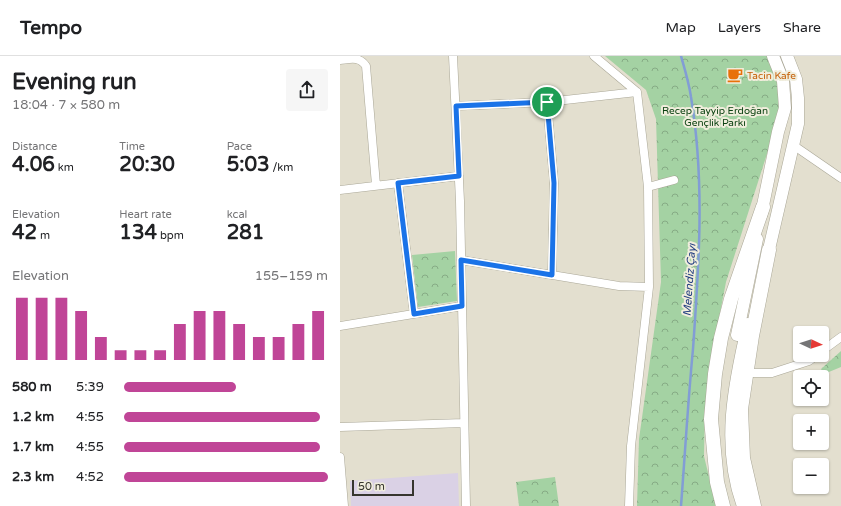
<!DOCTYPE html>
<meta charset="utf-8">
<style>
body{margin:0;font-family:"Varela Round",sans-serif;background:#f6f6f6;color:#202124;height:100vh;display:flex;flex-direction:column;font-size:15px;white-space:nowrap}
*{box-sizing:border-box;margin:0}
p{font-size:13px;color:#757577}
.icon{flex:none;width:22px;height:22px;fill:none;stroke:currentColor;stroke-width:2;stroke-linecap:round;stroke-linejoin:round}
.map{position:relative;flex:1;overflow:hidden}
.drawer{display:flex;flex-direction:column;background:#fff;width:340px}
.drawer>*{flex:none}
.needle{width:26px;rotate:94deg}
.fabs{position:absolute;left:453px;top:270px;display:grid;gap:8px}
.fabs a{display:grid;place-items:center;width:36px;height:36px;border-radius:4px;background:#fff;box-shadow:0 1px 3px #0004;font-size:20px}
.scale{position:absolute;left:12px;bottom:10px;width:62px;box-sizing:border-box;padding-left:4px;border:2px solid #36352e;border-top:0;font-size:11px;line-height:14px;white-space:nowrap;color:#36352e;-webkit-text-stroke:3px #f0eddc;paint-order:stroke}
.pin{position:absolute;display:grid;place-items:center;width:34px;height:34px;color:#fff;margin:-17px;border:2px solid #fff;border-radius:50%;box-shadow:0 1px 4px #0007}
.round{display:grid;place-items:center;flex:none;width:42px;height:42px;border-radius:4px;background:#f6f6f6}
.headline{display:flex;align-items:center;justify-content:space-between;height:68px;padding:0 12px}
h1{font-size:22px;font-weight:700;line-height:30px}
.metrics{display:grid;grid-template-columns:repeat(3,1fr);gap:6px;height:68px;padding:4px 12px}
.metrics div{display:grid;align-content:center}
.metrics b{font-size:20px;font-weight:700}
.metrics small{font-size:11px;font-weight:400}
.metrics p{font-size:11px}
.chart{height:112px;padding:8px 12px}
.chart p{display:flex;justify-content:space-between}
.chart svg{width:100%;height:72px;margin-top:4px;stroke:#c04597;stroke-width:6}
ul{padding:0 12px;list-style:none;font-size:13px}
li{display:grid;grid-template-columns:64px 48px 1fr;align-items:center;height:30px}
li i{height:10px;border-radius:5px;background:#c04597}
header{display:flex;align-items:center;gap:24px;box-sizing:border-box;height:56px;padding:0 20px;background:#fff;border-bottom:1px solid #e0e0e0}
header strong{font-size:19px}
nav{display:flex;gap:22px;margin-inline-start:auto;font-size:14px}
main{display:flex;flex:1;min-height:0}
.map>svg:first-child{display:block}
</style>
<header>
<strong>Tempo</strong>
<nav><a>Map</a><a>Layers</a><a>Share</a></nav>
</header>
<main>
<section class="drawer">
<div class="headline"><div><h1>Evening run</h1><p>18:04 · 7 × 580 m</p></div><a class="round"><svg class="icon" aria-label="share" viewBox="0 0 24 24"><path d="M12 15V3M7 8l5-5 5 5M5 13v7h14v-7"/></svg></a></div>
<div class="metrics">
<div><p>Distance</p><b>4.06<small> km</small></b></div>
<div><p>Time</p><b>20:30</b></div>
<div><p>Pace</p><b>5:03<small> /km</small></b></div>
</div>
<div class="metrics">
<div><p>Elevation</p><b>42<small> m</small></b></div>
<div><p>Heart rate</p><b>134<small> bpm</small></b></div>
<div><p>kcal</p><b>281</b></div>
</div>
<div class="chart"><p><span>Elevation</span>155–159 m</p>
<svg viewBox="0 0 160 44" preserveAspectRatio="none"><path d="M5 44V6M15 44V6M25 44V6M35 44V14M45 44V30M55 44V38M65 44V38M75 44V38M85 44V22M95 44V14M105 44V14M115 44V22M125 44V30M135 44V30M145 44V22M155 44V14"/></svg>
</div>
<ul>
<li><b>580 m</b>5:39<i style="width:55%"></i></li>
<li><b>1.2 km</b>4:55<i style="width:96%"></i></li>
<li><b>1.7 km</b>4:55<i style="width:96%"></i></li>
<li><b>2.3 km</b>4:52<i style="width:100%"></i></li>
</ul>
</section>
<div class="map">
<svg width="501" height="450" viewBox="0 0 501 450">
<defs>
<pattern id="park-crowns" width="20" height="18" patternUnits="userSpaceOnUse"><rect width="20" height="18" fill="#a4d2a3"/><path d="M2 6a3 3 0 1 1 6 0M12 15a3 3 0 1 1 6 0" fill="none" stroke="#86ab85"/></pattern>
</defs>
<rect width="100%" height="100%" fill="#e3dfcf"/>
<!-- education -->
<path fill="#dad1e5" d="M118,417L119,450H11L10,425Z"/>
<!-- park -->
<path fill="url(#park-crowns)" d="M265,0H429L441,36V54L386,226L371,304L365,352L364,400L376,450H297L299,383L321,226L316,63L306,34Z
M115,195L117,245L78,251L72,199Z
M501,295V311L484,318L481,313Z
M215,421L219,450H179L176,426Z"/>
<g fill="none" stroke-linecap="round" stroke-linejoin="round">
<!-- stream -->
<path stroke="#829dd5" stroke-width="2.5" d="M341,450C345,398 348,345 353,293C359,209 365,125 351,41C349,27 345,14 341,0"/>
<defs>
<path id="minor" d="M113,0L120,145L126,450
M254,0L297,36L308,131L309,231L291,390L289,450
M0,4C11,3 19,0 26,10L36,129
M207,46L214,127L212,219
M116,50L207,46L297,36
M453,89L501,122
M58,127L74,258
M308,131L334,124
M0,134L119,120
M121,204L279,230L309,231
M0,270L122,250
M482,295L501,281
M407,317H432L469,305L477,299
M0,371L124,367
M0,401L4,450"/>
<path id="secondary" d="M421,159L438,76L445,52L443,25L433,0
M427,202L458,68V42L456,23L447,0
M397,279L417,183
M403,450C381,390 394,328 408,268"/>
<path id="trunk" d="M383,450L377,426L371,363L375,318L381,282L391,243L423,151
M414,450L403,402L401,353L412,280L429,194"/>
</defs>
<!-- minor casing -->
<use href="#minor" stroke="#aaa797" stroke-width="9"/>
<!-- secondary casing -->
<use href="#secondary" stroke="#aaa797" stroke-width="13"/>
<!-- trunk casing -->
<use href="#trunk" stroke="#aaa797" stroke-width="15"/>
<!-- minor -->
<use href="#minor" stroke="#fff" stroke-width="8"/>
<!-- secondary -->
<use href="#secondary" stroke="#fff" stroke-width="12"/>
<!-- trunk -->
<use href="#trunk" stroke="#fff" stroke-width="14"/>
</g>
<g fill="none" stroke-linecap="round" stroke-linejoin="round">
<defs>
<path id="route" d="M207,46L214,127L212,219L121,204L122,250L74,258L58,127L119,120L116,50Z"/>
</defs>
<!-- route casing -->
<use href="#route" stroke="#fff" stroke-width="8"/>
<!-- route -->
<use href="#route" stroke="#1a73e8" stroke-width="5"/>
</g>
<!-- icons -->
<defs>
<symbol id="cafe-bare" viewBox="-9 -9 18 18"><path d="M-5.5-4.5H6V0H3Q3 3.5 0 3.5H-2.5Q-5.5 3.5-5.5 0ZM3-3.2v2h1.7v-2ZM-6 4.5H4V6H-6Z" fill="#e8710a" stroke="#f0eddc" stroke-width="2.5" paint-order="stroke"/></symbol>
</defs>
<g fill-rule="evenodd">
<use href="#cafe-bare" x="384" y="8" width="22" height="22"/>
</g>
<g text-anchor="middle" stroke-width="4" stroke-linejoin="round" paint-order="stroke">
<!-- food labels -->
<g font-size="10" fill="#c56008" stroke="#f0eddc" text-anchor="start">
<text x="407" y="23">Tacin Kafe</text>
</g>
<!-- park labels -->
<g font-size="10" fill="#08400f" stroke="#f0eddc">
<text x="375" y="58">Recep Tayyip Erdoğan<tspan x="375" dy="12">Gençlik Parkı</tspan></text>
</g>
<!-- water labels -->
<g font-size="11" font-style="italic" fill="#213d81" stroke="#f0eddc">
<text transform="translate(349 224) rotate(-86)" y="4">Melendiz Çayı</text>
</g>
</g>
</svg>
<div class="fabs">
<a><svg class="needle" viewBox="-14 -14 28 28"><path d="M0-13l5 13h-10z" fill="#e53935"/><path d="M0 13l5-13h-10z" fill="#757577"/></svg></a>
<a><svg class="icon" aria-label="locate" viewBox="0 0 24 24"><circle cx="12" cy="12" r="6"/><path d="M12 2v4M12 18v4M2 12h4M18 12h4"/></svg></a>
<a>+</a>
<a>−</a>
</div>
<div class="scale">50 m</div>
<div class="pin" style="left:207px;top:46px;background:#1e9e55"><svg class="icon" aria-label="arrive" viewBox="0 0 24 24"><path d="M6 21V4h12l-3 4 3 4H6"/></svg></div>
</div>
</main>
